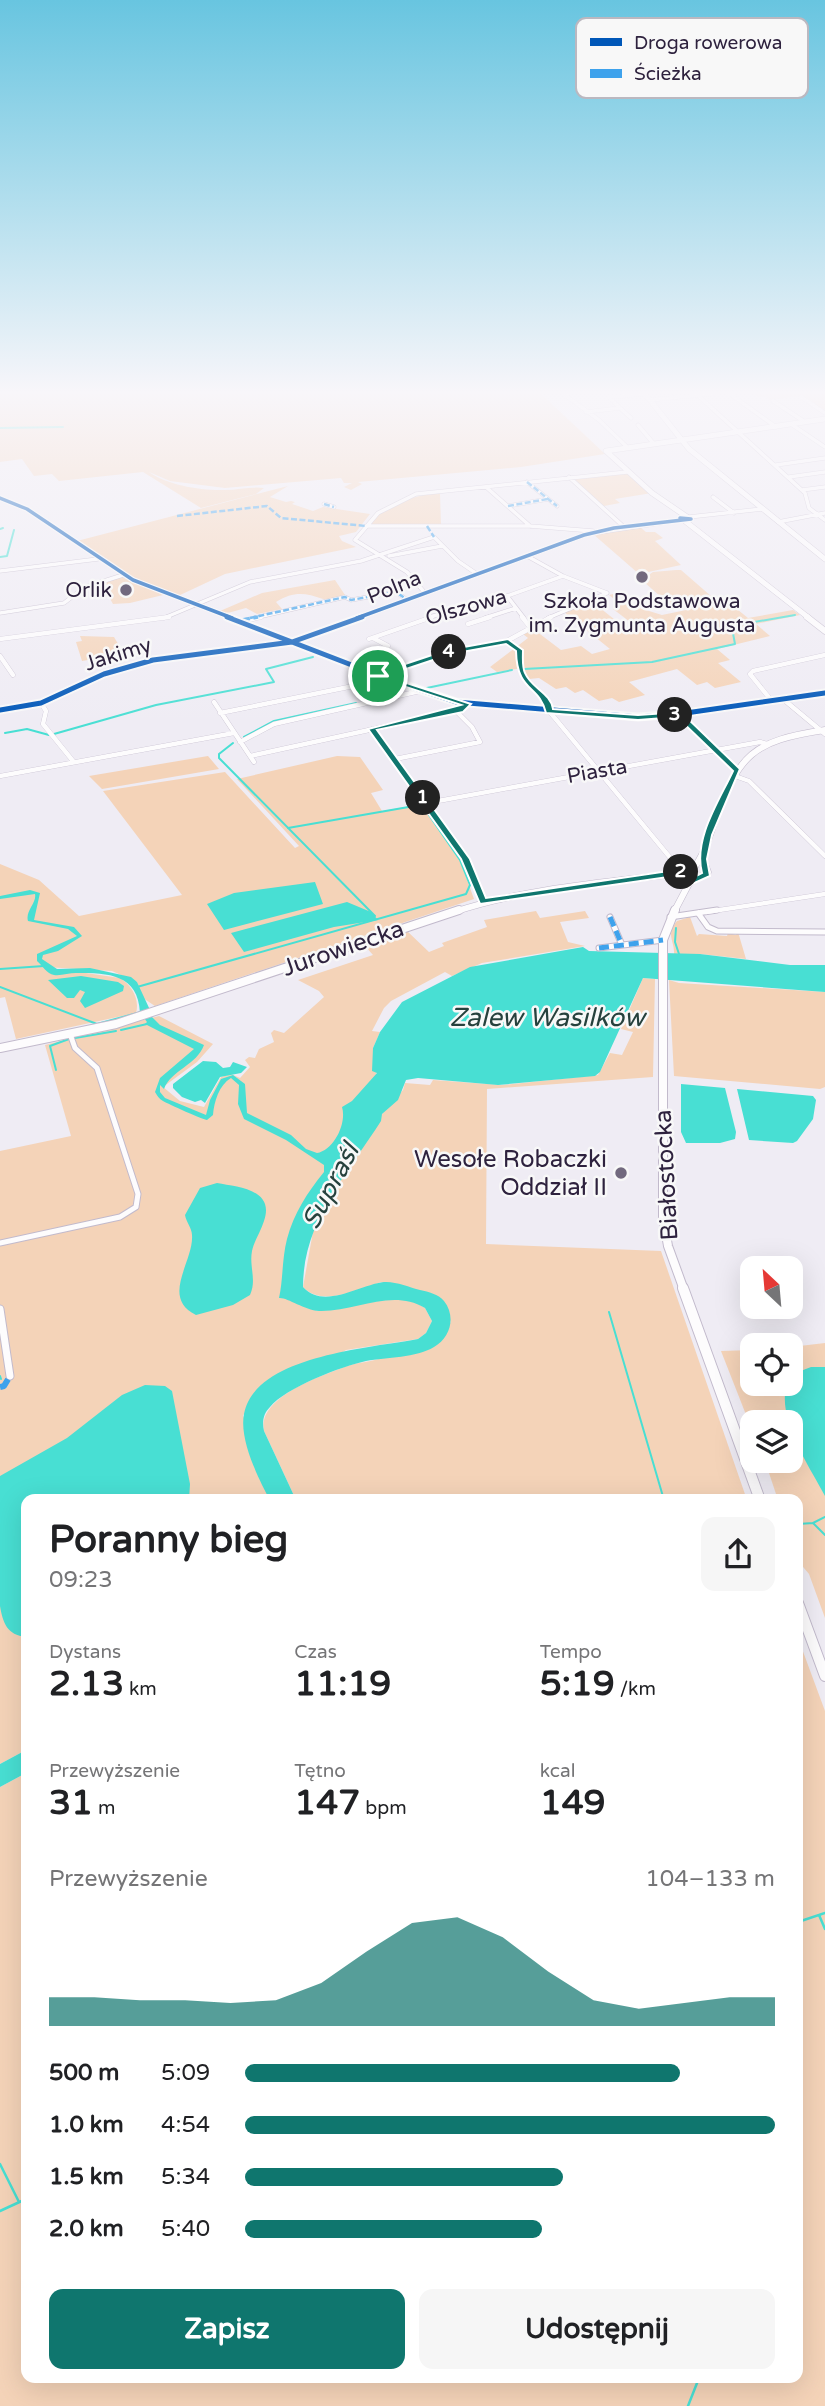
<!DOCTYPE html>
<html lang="pl">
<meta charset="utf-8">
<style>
body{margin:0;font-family:"Varela Round",sans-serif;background:#f6f6f6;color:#202124;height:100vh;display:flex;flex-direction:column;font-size:26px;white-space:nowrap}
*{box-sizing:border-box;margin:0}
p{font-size:23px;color:#757577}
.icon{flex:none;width:38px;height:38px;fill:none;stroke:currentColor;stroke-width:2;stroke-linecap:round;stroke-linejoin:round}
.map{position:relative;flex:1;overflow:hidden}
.sheet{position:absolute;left:21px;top:1494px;width:782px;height:889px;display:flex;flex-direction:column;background:#fff;border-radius:14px;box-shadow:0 7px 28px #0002}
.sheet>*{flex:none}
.needle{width:46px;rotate:334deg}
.fabs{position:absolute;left:740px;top:1256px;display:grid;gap:14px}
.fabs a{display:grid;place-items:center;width:63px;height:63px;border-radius:14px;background:#fff;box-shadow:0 7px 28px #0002;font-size:35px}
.pin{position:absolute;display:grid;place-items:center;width:60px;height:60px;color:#fff;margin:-30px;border:4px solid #fff;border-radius:50%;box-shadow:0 2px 7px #0007}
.km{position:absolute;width:35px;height:35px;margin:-18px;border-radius:50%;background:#222;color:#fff;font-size:19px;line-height:35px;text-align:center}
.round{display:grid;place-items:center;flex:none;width:74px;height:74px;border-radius:14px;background:#f6f6f6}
.head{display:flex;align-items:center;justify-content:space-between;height:119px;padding:0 28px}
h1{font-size:38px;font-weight:800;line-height:52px}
.metrics{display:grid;grid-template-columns:repeat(3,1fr);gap:10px;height:119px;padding:7px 28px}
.metrics div{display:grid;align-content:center}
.metrics b{font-size:35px;font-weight:800}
.metrics small{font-size:19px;font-weight:400}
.metrics p{font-size:19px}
.chart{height:196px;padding:14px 28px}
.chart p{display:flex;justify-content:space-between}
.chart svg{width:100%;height:126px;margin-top:7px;fill:#0f766e;opacity:.7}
.button{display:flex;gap:14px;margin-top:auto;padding:14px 28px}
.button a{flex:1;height:80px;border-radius:14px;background:#0f766e;color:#fff;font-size:28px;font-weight:800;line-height:80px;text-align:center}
.button a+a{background:#f6f6f6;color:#202124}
ul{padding:0 28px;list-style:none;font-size:23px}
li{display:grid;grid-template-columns:112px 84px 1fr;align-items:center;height:52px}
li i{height:18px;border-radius:9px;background:#0f766e}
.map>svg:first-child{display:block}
</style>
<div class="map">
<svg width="825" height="2406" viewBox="0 0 825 2406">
<rect width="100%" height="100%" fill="#efecf4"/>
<!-- green -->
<path fill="#f4d3b8" d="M11,390H537L605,454L521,467L358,482L362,484L351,490L344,487L352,483H344L341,478L225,488L170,481L149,472C167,485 202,491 225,490C238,490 252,486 264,488L256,494L201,508L143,472L59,481L52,474L34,476L22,459L0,462V391Z
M747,390H825V412L800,396L770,400L765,396L759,397Z
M628,473L652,493L615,499L620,503L604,506L572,479Z
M288,486L270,497L286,502L291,501L295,502L292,504L313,511L323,507L370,514L356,532L339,536L342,541L356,547L225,574L178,596L126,574L77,541Z
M440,493L441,525L369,524C386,504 414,495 440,493Z
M640,527L646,532H655L663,538L655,541L681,565L639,574L593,534Z
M676,570H681L719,603L727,601L748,618L793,610L800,615L756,624L770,636L717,649L730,660L718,663L741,682L715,688L707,682L697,685L677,669L629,682L645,695L619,702L612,698L599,701L583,690L575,693L566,687L556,689L539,678L529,679L523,668L497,672L490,667L528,638L523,634L532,628L561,650L581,646L592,654L610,649L564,612L590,600L629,631L638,628L613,609L618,608L614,604L619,603L609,595L613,594L623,603L662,615L691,609L669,604L644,582V578L653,572Z
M122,577L163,595L130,603L113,604L101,583Z
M335,580L345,595C339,596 328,601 323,599C305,593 294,591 276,602L282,609L257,614L246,608L224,614L220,611L262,593Z
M80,636L114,637L124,654L82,661L76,642L82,641Z
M208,756L219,769L102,789L89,776Z
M337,756L360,757L383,790L371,793L382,811L423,804L422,807L460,860L474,899L155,1006L140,996L137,982L112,971L45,967L120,978C132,985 140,1000 136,1013L16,1039L5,997L0,998V864L39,880L79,916L182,895L103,791L225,772L295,848L299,846L237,779Z
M536,911L540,918L585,911L589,918L560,922L568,942L585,946L482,963L452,976L445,972L391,1001L384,1008L372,1031L380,1032L373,1048L377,1072L283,1291L317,1311L396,1298L415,1302L425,1308L432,1321L426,1333L418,1339L346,1350L243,1415L271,1500H26V1750L0,1764V1151L71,1136L45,1045L159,1016L213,1044L197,1062L163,1087L180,1101L204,1107L221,1077L231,1074L240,1078L250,1067L245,1060L249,1057L255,1058L259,1049L274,1042L271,1033L274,1030L284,1033L324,997L319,991L298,980L373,955L365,946L407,931L429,952L444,946L442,943L487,927L484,920Z
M690,917L697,936L699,934L727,936L728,933L736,935L738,932L746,959L700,954L674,955C675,940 665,936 677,921Z
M643,978L655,979L653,1077L487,1089L486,1244L661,1251L747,1500H296L264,1431C257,1397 321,1376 347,1366C359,1362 372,1362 384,1357C407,1347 429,1333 451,1322L381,1282C359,1290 321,1307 303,1287L314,1226L322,1209L382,1114L403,1090L405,1083L430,1085L433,1080L502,1085L598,1075L610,1053L622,1055L633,1032L621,1029Z
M669,980L679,983L825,992V1087L820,1089L674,1076Z
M825,1343V1618L809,1574L798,1561V1500H778L765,1461H791V1423H752V1430L721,1351L752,1350V1384H791V1347Z
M798,1638L825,1711V2406H0V1787L26,1773V2378H798Z"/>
<!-- water -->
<path fill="#48dfd3" d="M315,882L323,904L224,930L207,904L234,893Z
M30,890L40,893L34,920L74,927L82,936L58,951L43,955L42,959L57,969L90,968L131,977L137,982L150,1010L140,1013C138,974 109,973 76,973C69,973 61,976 54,975C47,974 42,965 37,961V954L77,936L68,929L28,921C25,911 37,903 35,894L0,899V896Z
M347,902L371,912L378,920L334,927L244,952L231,933Z
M583,947L589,951L700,954L790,965H825V992L643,978L600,1072L595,1076L498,1085L418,1078L406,1080L398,1100L382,1114L381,1121C348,1173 303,1221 303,1287C324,1310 359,1285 384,1282C395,1281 409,1287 420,1290C429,1292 438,1294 444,1301C456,1316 451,1337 434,1347C416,1358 387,1357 366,1361C342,1366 285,1388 270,1407C263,1414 262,1422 264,1431L296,1500H270C258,1478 239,1439 244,1414C255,1355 372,1348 418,1339L426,1333L432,1321L425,1308C391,1288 356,1312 319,1311C304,1310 287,1297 279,1298C283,1281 282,1258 287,1239C294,1213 307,1193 324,1172V1165L286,1140L244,1119L238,1104L239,1085L231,1078C219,1085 214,1102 213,1115L207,1120C204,1120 168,1104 163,1101C159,1099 157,1095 155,1092L160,1078L194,1049L145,1024L147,1022L144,1018L151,1016L160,1025L204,1045C197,1065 171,1070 164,1089L160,1085V1092L165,1098L206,1115L210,1100L221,1079L233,1075L245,1084L247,1113L291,1135L306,1149L317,1153C334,1150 347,1123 342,1107L352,1101L377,1073L372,1071L373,1048L380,1032L402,1002L470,967Z
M81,976L118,982L124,986L123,991L85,1008L80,1001L85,992L80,990L74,998H67L48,980Z
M203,1061L216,1062L223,1068L230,1067L233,1062L247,1067L241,1073L220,1077L205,1103L201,1100L195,1102L182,1097L173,1088V1084Z
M681,1084L725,1088L736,1132L735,1139L720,1143H686L681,1132Z
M737,1089L813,1096L816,1100L813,1119L797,1141L793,1143L749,1140Z
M217,1183C238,1187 275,1189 264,1221C261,1231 254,1241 252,1251C249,1267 257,1280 250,1295L233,1305L196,1315C160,1297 194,1262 192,1235C192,1228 186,1222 185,1215L200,1188Z
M811,1367H825V1496C809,1466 776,1418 787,1384H791V1378L798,1372Z
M145,1385L165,1386L172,1391L190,1484L189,1500H26V1637C7,1635 3,1623 0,1606V1476L67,1438L122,1395Z
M26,1750V1773L0,1787V1764Z"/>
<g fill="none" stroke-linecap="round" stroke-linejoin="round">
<!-- stream-far1 -->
<path stroke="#48dfd3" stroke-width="2" d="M0,428L63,427
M0,529L3,528
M0,557L7,556L14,530
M524,669L652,662L735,644L732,628L737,625L795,615
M422,689L512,670
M5,733L27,729L49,735
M54,734L156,705L274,682L266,669L313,657
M244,737L274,721L356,703
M233,743L219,754V758L375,916
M288,828L420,805
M676,928L675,942L679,954
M0,969L44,966
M0,987L97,1024L141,1012
M137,987L466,894L470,885L460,860L429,815
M121,1030L147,1024
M75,1038L116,1031
M56,1070L50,1046L69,1039
M609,1312L664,1500
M0,1376L1,1379
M813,1523L825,1517
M798,1524L813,1523L825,1535"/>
<!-- stream -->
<path stroke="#48dfd3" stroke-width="2.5" d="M819,1915L825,1929
M798,1922L825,1913
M0,2164L19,2202
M0,2211L26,2199
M688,2406L699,2378"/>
<defs>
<path id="street-far3" d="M558,390L599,420L627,447
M692,390L805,493L809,508L825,520
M726,391L776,427
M564,394L596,390
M801,397L825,413
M650,400L728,392
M773,401L805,422
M620,408L631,418
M586,412L620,408L609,397L645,394
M791,424L825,447
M638,425L654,444
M776,465L825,458
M569,477L624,527
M789,477L825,472
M527,482L557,506
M486,487L530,526
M802,490L825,487
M713,497L734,513
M0,498L27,509L133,580L232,618
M324,504L334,507
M508,506L548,499
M689,517L762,509
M778,522L825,513
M366,526H530L593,531
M389,556L442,546
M527,556L563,576L607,593
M0,571L98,559
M425,593L407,572L355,540L378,513L416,494L627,472
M507,596L524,618
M0,613L64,603L85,587L123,575
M164,618L250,582L361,561L434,537L458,561L477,574
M254,618L345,597L351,600L396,592L406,599
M357,618L588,534L681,520
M426,618L510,595L563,576
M485,618L516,608
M548,618L607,593"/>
<path id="street-far2" d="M227,617L388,679L456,702L638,717L679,714L825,693
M522,617L530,627
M238,622L261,617
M468,624L490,617
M373,638L388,646
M0,639L169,617
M369,639L432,617
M508,641L521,654C516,688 544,684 549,711L682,872
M0,656L13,675
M378,676L449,652L505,642L551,617
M783,699L825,734
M771,700L750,674L753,671L825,655
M214,702L254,762
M41,703L46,711L43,724L73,761
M0,710L41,703L104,674L153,660L292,642L362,617
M220,713L388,679
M679,714L737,771
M372,729L465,859L483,902
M240,742L274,724L420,691
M250,756L456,711L467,704
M395,759L480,742L472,727L456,711
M0,776L234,733
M735,776L749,781L825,856
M427,803L760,742L767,744
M706,912L825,894"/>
<path id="street-far1" d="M698,913L708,927L717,931L825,932
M610,917L622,945
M670,917L717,910
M599,948L663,940
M0,1243L120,1217L136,1207L138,1194L97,1068L75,1048L70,1034"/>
<path id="street" d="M0,1309L10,1376"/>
<path id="secondary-far3" d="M642,390L689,449L825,559
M685,516L680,519H690L652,493L606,451L825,419
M685,521L809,618"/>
<path id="secondary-far2" d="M807,617L825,631
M691,872C703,857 708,841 714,823C739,754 752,741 825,730
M691,882L708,872L703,859
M454,912C529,887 612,882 691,872
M674,912L694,874"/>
<path id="secondary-far1" d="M675,910L663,940V1217L668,1246L684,1290
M0,1048L116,1024L459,910"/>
<path id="secondary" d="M683,1288L760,1500
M798,1603L825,1676"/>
</defs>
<!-- street-far3 casing -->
<use href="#street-far3" stroke="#c2bacc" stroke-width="4.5"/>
<!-- street-far2 casing -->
<use href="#street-far2" stroke="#c2bacc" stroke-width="5"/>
<!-- street-far1 casing -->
<use href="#street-far1" stroke="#c2bacc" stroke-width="7"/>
<!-- street casing -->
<use href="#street" stroke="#c2bacc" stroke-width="9"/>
<!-- secondary-far3 casing -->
<use href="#secondary-far3" stroke="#c2bacc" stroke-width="6"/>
<!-- secondary-far2 casing -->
<use href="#secondary-far2" stroke="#c2bacc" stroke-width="7"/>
<!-- secondary-far1 casing -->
<use href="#secondary-far1" stroke="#c2bacc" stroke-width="10"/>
<!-- secondary casing -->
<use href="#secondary" stroke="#c2bacc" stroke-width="12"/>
<!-- street-far3 -->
<use href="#street-far3" stroke="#fdfcfd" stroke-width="3.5"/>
<!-- street-far2 -->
<use href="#street-far2" stroke="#fdfcfd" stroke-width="4.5"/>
<!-- street-far1 -->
<use href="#street-far1" stroke="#fdfcfd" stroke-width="5"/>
<!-- street -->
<use href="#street" stroke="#fdfcfd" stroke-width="7"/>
<!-- secondary-far3 -->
<use href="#secondary-far3" stroke="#fdfcfd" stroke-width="5"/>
<!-- secondary-far2 -->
<use href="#secondary-far2" stroke="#fdfcfd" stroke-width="6"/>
<!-- secondary-far1 -->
<use href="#secondary-far1" stroke="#fdfcfd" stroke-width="8"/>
<!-- secondary -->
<use href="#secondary" stroke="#fdfcfd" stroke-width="10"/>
<!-- quiet-far3 -->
<path stroke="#3ea2ec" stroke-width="2.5" stroke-dasharray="6 2.5" stroke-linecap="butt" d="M527,482L557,506
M324,504L334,507
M508,506L548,499
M177,516L267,506L281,518L366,526
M427,526L434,537
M250,618L345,597L351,600L396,592L406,599"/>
<!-- quiet-far2 -->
<path stroke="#3ea2ec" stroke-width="3.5" stroke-dasharray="8 3.5" stroke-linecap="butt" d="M242,620L258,617"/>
<!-- quiet-far1 -->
<path stroke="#3ea2ec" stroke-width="5" stroke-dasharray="10 5" stroke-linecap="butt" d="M610,917L622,945
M599,948L663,940"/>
<!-- quiet -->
<path stroke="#3ea2ec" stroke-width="6" stroke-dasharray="12 6" stroke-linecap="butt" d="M0,1387L4,1386L10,1376"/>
<defs>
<path id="cycleway-far1" d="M0,498L27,509L133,580L232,618
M357,618L584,535L614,528L691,519L680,518"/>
<path id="cycleway" d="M227,617L388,679L456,702L638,717L679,714L825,693
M0,710L41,703L104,674L153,660L292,642L362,617"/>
</defs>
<!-- cycleway-far1 casing -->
<use href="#cycleway-far1" stroke="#f8f8f8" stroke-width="6"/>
<!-- cycleway casing -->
<use href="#cycleway" stroke="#f8f8f8" stroke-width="9"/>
<!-- cycleway-far1 -->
<use href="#cycleway-far1" stroke="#0057b8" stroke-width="3.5"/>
<!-- cycleway -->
<use href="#cycleway" stroke="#0057b8" stroke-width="5"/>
</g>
<!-- sky -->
<linearGradient id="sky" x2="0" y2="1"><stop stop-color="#68c5e0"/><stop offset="0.54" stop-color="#f8f6fa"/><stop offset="1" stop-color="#f8f6fa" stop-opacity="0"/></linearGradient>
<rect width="825" height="727" fill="url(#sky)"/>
<!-- route -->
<path fill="#0f766e" stroke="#fff" stroke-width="2" fill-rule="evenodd" d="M508,639L523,650C523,658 522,667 525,673C531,688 551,693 553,709L638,715L681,712L740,769L712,835L707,859L710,876L690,885L685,882L689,876L682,875L480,904L461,859L368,729L461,705L375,677V674L447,650ZM506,644L516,651C517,693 539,684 546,713L638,720L677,717L733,771C719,801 693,839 702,873L698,875L697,872L682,869L486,898L470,859L377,730L463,712L471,704L385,676L451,654Z"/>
<!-- markers -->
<g fill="#72697e" stroke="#f8f8f8" stroke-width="2.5">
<circle cx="642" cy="577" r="7"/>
<circle cx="126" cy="590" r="7"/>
<circle cx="621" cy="1173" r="7"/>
</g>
<g text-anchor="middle" stroke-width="5" stroke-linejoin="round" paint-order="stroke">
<!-- far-street labels -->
<g font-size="21" fill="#2e223e" stroke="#f8f8f8">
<text transform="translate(394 587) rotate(-22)" y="7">Polna</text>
<text transform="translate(466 607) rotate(-16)" y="7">Olszowa</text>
<text transform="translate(118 654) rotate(-17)" y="7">Jakimy</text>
<text transform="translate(597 771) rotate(-10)" y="7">Piasta</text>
</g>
<!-- far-poi labels -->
<g font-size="21" fill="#2e223e" stroke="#f8f8f8" text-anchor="end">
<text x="112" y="597">Orlik</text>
<text x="642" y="608" text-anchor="middle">Szkoła Podstawowa<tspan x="642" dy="24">im. Zygmunta Augusta</tspan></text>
</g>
<!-- street labels -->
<g font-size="24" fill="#2e223e" stroke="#f8f8f8">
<text transform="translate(343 948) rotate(-19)" y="8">Jurowiecka</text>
<text transform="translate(666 1175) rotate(-93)" y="8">Białostocka</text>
</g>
<!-- poi labels -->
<g font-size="24" fill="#2e223e" stroke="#f8f8f8" text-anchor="end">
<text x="607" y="1167">Wesołe Robaczki<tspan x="607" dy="28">Oddział II</tspan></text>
</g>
<!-- water labels -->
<g font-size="26" font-style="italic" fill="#26413d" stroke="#f8f8f8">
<text x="547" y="1026">Zalew Wasilków</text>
<text transform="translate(330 1186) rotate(-62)" y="9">Supraśl</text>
</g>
</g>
<!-- legend -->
<rect x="576" y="18" width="232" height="80" rx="10" fill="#f8f8f8" stroke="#bbb8c0" stroke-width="2"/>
<rect x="590" y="38" width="32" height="8" fill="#0057b8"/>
<rect x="590" y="69" width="32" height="9" fill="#3ea2ec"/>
<g font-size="19" fill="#2e223e">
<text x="634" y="49">Droga rowerowa</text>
<text x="634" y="80">Ścieżka</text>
</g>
</svg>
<div class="fabs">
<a><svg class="needle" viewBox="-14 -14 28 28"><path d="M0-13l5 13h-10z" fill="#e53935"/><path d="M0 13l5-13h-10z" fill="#757577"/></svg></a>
<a><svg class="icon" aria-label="locate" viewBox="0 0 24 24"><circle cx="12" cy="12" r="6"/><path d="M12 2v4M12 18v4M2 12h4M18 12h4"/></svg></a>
<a><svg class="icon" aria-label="layers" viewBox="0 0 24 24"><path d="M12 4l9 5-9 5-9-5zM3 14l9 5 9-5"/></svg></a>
</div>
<div class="pin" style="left:378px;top:676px;background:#1e9e55"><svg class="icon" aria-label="arrive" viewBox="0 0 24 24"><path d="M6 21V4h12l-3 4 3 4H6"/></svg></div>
<b class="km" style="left:423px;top:798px">1</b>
<b class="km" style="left:681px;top:872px">2</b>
<b class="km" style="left:675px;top:715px">3</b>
<b class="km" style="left:449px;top:652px">4</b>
<section class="sheet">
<div class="head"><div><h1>Poranny bieg</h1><p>09:23</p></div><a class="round"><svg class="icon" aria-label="share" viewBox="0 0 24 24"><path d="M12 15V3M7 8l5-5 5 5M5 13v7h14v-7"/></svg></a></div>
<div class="metrics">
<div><p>Dystans</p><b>2.13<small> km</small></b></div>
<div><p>Czas</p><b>11:19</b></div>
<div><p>Tempo</p><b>5:19<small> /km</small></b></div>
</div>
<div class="metrics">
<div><p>Przewyższenie</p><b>31<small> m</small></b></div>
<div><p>Tętno</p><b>147<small> bpm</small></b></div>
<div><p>kcal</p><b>149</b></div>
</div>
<div class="chart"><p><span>Przewyższenie</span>104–133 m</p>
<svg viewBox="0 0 160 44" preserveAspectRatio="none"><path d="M0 44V34L10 34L20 35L30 35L40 36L50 35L60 29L70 18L80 8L90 6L100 13L110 25L120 35L130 38L140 36L150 34L160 34V44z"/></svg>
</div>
<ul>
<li><b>500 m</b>5:09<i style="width:82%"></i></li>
<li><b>1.0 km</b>4:54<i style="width:100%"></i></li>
<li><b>1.5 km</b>5:34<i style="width:60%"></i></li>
<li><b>2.0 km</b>5:40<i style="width:56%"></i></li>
</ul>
<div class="button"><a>Zapisz</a><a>Udostępnij</a></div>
</section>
</div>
